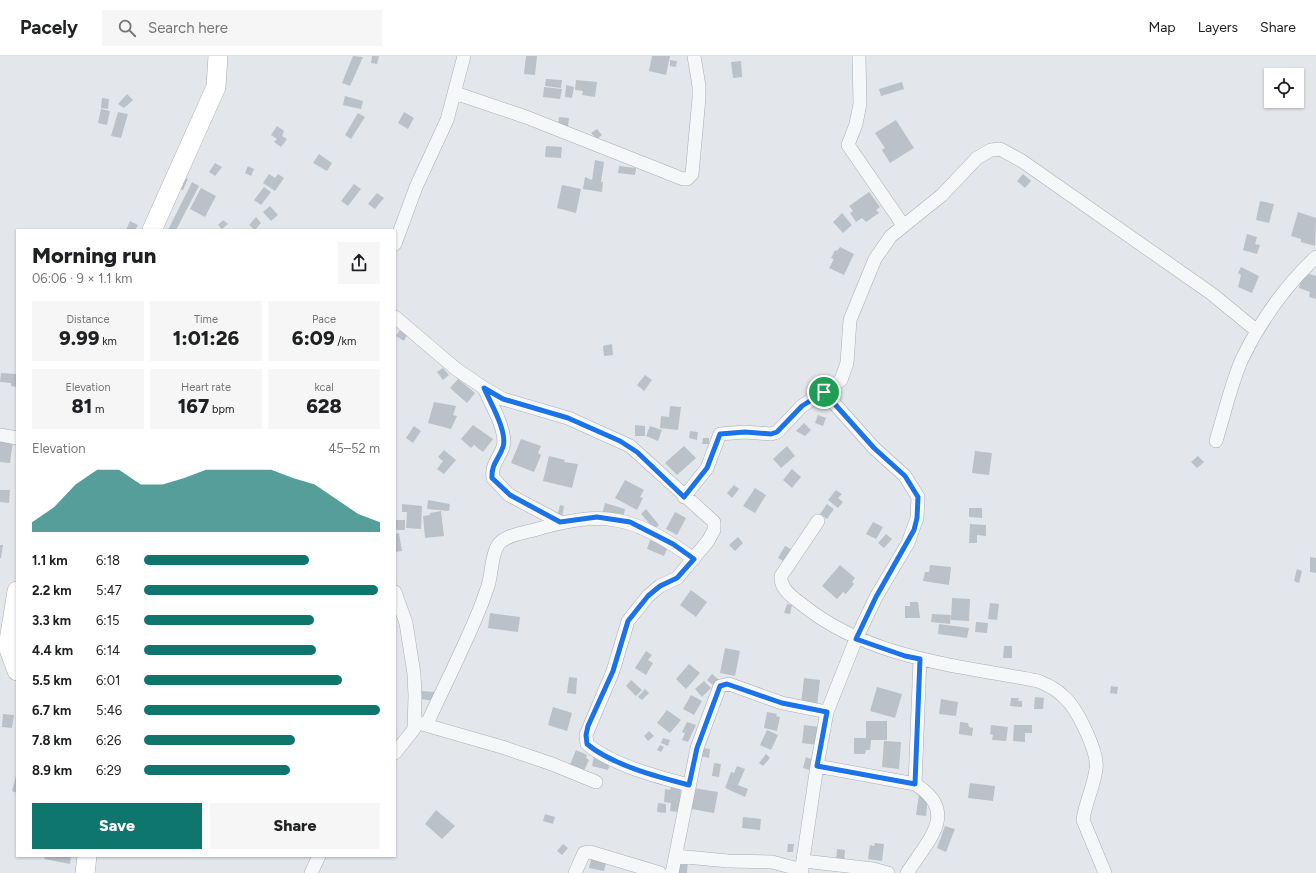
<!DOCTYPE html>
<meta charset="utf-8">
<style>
body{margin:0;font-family:Figtree,sans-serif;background:#f6f6f6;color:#202124;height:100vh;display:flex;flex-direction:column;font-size:15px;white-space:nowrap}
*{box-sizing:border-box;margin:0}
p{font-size:13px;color:#757577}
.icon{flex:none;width:22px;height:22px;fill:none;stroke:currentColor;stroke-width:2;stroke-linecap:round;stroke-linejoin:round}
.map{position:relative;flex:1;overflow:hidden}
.panel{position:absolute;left:16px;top:173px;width:380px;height:628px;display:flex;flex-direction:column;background:#fff;border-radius:0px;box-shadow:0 1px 3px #0004}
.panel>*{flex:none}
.tools{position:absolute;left:1264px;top:12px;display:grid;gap:8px}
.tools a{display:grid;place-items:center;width:40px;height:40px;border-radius:0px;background:#fff;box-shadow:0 1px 3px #0004;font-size:20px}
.pin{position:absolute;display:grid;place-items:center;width:34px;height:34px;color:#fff;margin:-17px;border:2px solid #fff;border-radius:50%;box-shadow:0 1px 4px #0007}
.round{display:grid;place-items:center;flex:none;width:42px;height:42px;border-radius:0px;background:#f6f6f6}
.summary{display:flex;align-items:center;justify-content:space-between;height:68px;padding:0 16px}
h1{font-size:22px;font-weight:800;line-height:30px}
.stats{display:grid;grid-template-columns:repeat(3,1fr);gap:6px;height:68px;padding:4px 16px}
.stats div{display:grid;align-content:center;border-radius:0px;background:#f6f6f6;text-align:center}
.stats b{font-size:20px;font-weight:800}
.stats small{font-size:11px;font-weight:400}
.stats p{font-size:11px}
.chart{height:112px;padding:8px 16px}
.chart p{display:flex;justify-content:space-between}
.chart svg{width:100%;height:72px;margin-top:4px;fill:#0f766e;opacity:.7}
.action{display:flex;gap:8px;margin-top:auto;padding:8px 16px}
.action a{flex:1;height:46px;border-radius:0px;background:#0f766e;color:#fff;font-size:16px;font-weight:800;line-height:46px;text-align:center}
.action a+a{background:#f6f6f6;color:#202124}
ul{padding:0 16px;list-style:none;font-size:13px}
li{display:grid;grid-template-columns:64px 48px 1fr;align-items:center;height:30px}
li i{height:10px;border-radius:5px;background:#0f766e}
header{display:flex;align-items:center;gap:24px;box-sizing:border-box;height:56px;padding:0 20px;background:#fff;border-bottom:1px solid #e0e0e0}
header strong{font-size:19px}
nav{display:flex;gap:22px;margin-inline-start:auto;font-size:14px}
.search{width:280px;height:36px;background:#f6f6f6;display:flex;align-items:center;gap:10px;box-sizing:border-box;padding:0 14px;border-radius:0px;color:#757577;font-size:15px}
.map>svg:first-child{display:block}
</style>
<header>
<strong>Pacely</strong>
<div class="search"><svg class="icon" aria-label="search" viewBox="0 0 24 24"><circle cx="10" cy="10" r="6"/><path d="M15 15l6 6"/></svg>Search here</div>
<nav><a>Map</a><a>Layers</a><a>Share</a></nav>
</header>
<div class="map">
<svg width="1316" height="817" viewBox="0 0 1316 817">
<rect width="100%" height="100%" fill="#e3e7eb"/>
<!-- building -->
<path fill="#bac1c8" d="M353,0L363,1L350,30L342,27Z
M372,0H379L377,8L371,7Z
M526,0H537L535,19L524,18Z
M652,0H670L666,19L649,15Z
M670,4L677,5L676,11L670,10Z
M741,5L742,21L733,22L731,6Z
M546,23L562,24L561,32L545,30Z
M576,24L597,26L595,41L582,39L583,35L575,34Z
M902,26L904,33L881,40L879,33Z
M566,29L574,31L572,42L565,41Z
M544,31L562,33L560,43L543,41Z
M127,38L133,44L124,52L118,48Z
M345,40L363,45L361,53L343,49Z
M102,42L109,43L108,53L101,52Z
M101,53L110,55L107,69L98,67Z
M118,56L128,58L121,82L111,80Z
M404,56L414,62L408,73L398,67Z
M358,57L365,61L351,83L345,79Z
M559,61L569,62L568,71L558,70Z
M896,64L914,92L890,107L882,94L885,92L875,77Z
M277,70L284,75L282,80L287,83L281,91L274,86L277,83L271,79Z
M597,73L602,79L597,83L591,77Z
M546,90L562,91L561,102L545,101Z
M319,98L332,107L327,115L313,107Z
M595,104L604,106L601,126H603L602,136L583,133L585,121L592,124Z
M215,107L222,111L215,120L209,116Z
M248,110L254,113L251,120L245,117Z
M619,110L636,112L635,119L618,117Z
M269,118L275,122L278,118L284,122L275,135L263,127Z
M1023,118L1031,125L1025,132L1017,125Z
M179,120L188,123L183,134L175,130Z
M192,126L199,130L176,174H168Z
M354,128L361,133L348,150L341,145Z
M562,129L581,133L576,157L557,152Z
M264,131L271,136L261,149L254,144Z
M201,132L216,140L205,161L190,153Z
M869,136L880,151L876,154L879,157L866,166L862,162L856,166L850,157L853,155L849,150Z
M377,137L384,142L375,153L368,148Z
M1260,145L1274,148L1269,167L1256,164Z
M270,150L278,159L271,165L263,156Z
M1298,156L1316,162L1315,190L1301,186V183L1291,180Z
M842,157L852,169L843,177L833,166Z
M256,161L261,167L255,174L249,169Z
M223,164L228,168L222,173L218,169Z
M130,165L138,169L135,174H126Z
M1247,178L1257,181L1255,188L1260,189L1257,198L1243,194Z
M840,191L854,198L844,219L829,212L834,203L831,202L835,194L837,195Z
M1241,211L1259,220L1252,237L1238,231L1241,219L1238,217Z
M1306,217L1316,220V243L1309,241L1310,236L1299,232L1302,221L1305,222Z
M400,274L407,279L404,285L396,280Z
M612,288L613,299L604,300L603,290Z
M443,312L449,319L443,324L437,316Z
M1,317L17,318V331L11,330V327L0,326Z
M645,319L652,324L644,335L637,329Z
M458,323L475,337L467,347L450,332Z
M434,346L456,350L453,359L457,360L451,373L428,367Z
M670,350L681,351L678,374L660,372L661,360L669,361Z
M818,359L826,362L823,370L815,367Z
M804,367L811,374L805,380L796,375Z
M473,369L493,383L483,396L474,389L471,392L461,383Z
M635,369L645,370V380H635Z
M414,370L421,375L413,387L406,382Z
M650,370L662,374L658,385L646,380Z
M690,375L698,376L697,384L689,382Z
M703,382H709V388H702Z
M521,383L541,390L538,397L541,399L534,416L511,407Z
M0,384L13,385L10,407L0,406Z
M684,390L696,402L677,419L665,407Z
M787,390L795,400L781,412L773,403Z
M444,394L456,404L444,418L437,413L443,405L438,401Z
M975,395L992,397L989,419L972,417Z
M549,400L565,404L564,406L578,408L572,432L543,425Z
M1198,400L1204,406L1197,412L1191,406Z
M792,413L801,421L792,432L783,424Z
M625,424L644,434L640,441L643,442L637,454L615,442Z
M734,429L739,433L732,442L727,437Z
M755,432L766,439L755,457L743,450Z
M0,434H10L9,447L0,446Z
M836,434L842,438L838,442L843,446L838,452L828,444Z
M428,444L450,448L449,455L427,453Z
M605,447L625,453L623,463L602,458Z
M402,448L422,450L421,473L406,472L407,456H402Z
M827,448L834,453L827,463L820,458Z
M560,449L564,450L562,462L557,461Z
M969,452H982V462L969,461Z
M646,453L659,469L654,473L641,458Z
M441,455L444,480L425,482L423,460L430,459V457Z
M675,456L686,462L677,479L666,473Z
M395,464H405V474H395Z
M873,466L883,471L876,483L866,478Z
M970,468L986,469V480L977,479V487H969Z
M399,477L402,495L395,496V478Z
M886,478L892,483L884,492L878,487Z
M738,481L743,487L735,495L729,489Z
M650,484L668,491L664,500L647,493Z
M0,489H3L1,502H0Z
M785,490L794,495L787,507L778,502Z
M1310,501L1316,502V517L1310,516Z
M840,509L855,522L852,526L854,528L846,538L843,536L837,543L822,530Z
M930,509L951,511L949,529L923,525L925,516H929Z
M1297,513L1302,515L1299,527L1294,525Z
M691,534L707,546L696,561L680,549Z
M952,542L970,543L969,565L951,564Z
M910,546H918L920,562H905V550H910Z
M990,547L999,548L997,564L988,563Z
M787,548L792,549L790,558L784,557Z
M490,557L520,561L518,576L488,572Z
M932,558L951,559L950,568L931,566Z
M976,566L988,567L987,577L975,576Z
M939,568L969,572L967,582L938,578Z
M1004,590H1012V602H1003Z
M725,592L740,595L735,620L720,617Z
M646,595L652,599L648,604L653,607L646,619L635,612Z
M689,608L700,617L686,633L676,623Z
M712,618L719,624L714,630L707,624Z
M569,621L577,622L576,638L567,637Z
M804,622L820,624L817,650L801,648Z
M631,624L642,634L636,640L626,630Z
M704,625L711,632L702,641L695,633Z
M1111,630L1118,631L1117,638L1110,637Z
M877,631L902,638L895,662L870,655Z
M645,633L649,637L642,644L638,641Z
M421,635L436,636L435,645L420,643Z
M691,639L702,645L694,659L683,653Z
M1035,641L1044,642L1043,653H1034Z
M1011,642H1019L1018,645H1022V651L1010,650Z
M941,643L958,646L956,660L939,658Z
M553,651L572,657L567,675L548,669Z
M667,654L681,664L670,677L657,667Z
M767,656L777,658L776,660L780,661L777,675L764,672Z
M3,658L14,659L12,672L2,671Z
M866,665H887V684H871L870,694H866L865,698H854V682H866Z
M687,666L696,669L688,686L682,684L685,677L682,676Z
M960,666L968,667L969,671L973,672L972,680L959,678Z
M804,669L819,671L817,689L802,687Z
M991,669L1008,671L1006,685L992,684L993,679L990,678Z
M1014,669H1032V677H1025V686L1013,685Z
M767,674L778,679L771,694L760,689Z
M649,675L654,680L648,685L644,680Z
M663,682L670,684L668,690L661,687Z
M884,685L901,686L899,713L882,711Z
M660,689L664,691L661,696L657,694Z
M701,692L710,693L709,702L700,700Z
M576,694L587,699L586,702L589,704L583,717L569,711Z
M766,698L770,702L763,710L759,707Z
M594,700L611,705L608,714L592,710Z
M806,701L813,704L809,714L803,712Z
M714,707L721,708L719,721L712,720Z
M737,710L745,713L738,729L748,733L745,741L725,732L731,716L734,717Z
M17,716V737L12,735Z
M970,727L995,730L993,745L968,742Z
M671,731L681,732L679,756L670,755L671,747L664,746L665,733L670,734Z
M694,732L718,736L714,757L691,753Z
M919,738L928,739L926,760L916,759Z
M658,747L666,748V757L657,756Z
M436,754L455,770L442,783L425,768Z
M545,758L555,761L553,768L543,765Z
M743,761L761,763L760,774L742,772Z
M945,770L955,773L946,796L937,792Z
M875,787L884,788L882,805L868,803L870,789L874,790Z
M563,788L568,792L562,799L557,795Z
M788,788H794L793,796H787Z
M837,793L845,794L844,807L836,806Z
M592,799L607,803L604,815L589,812Z
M45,800H71L70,808L44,803Z
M678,803L688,804L687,817H676Z"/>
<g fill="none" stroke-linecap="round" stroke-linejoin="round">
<defs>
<path id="street" d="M859,0L860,48L856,68L848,89L903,169
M455,37L526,61L683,123H687L692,118L699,42V30L694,0
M395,188L416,131L447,64L464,0
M395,261L456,313L484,332L503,343L568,362L630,390L714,466V474L708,485L677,522L660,530L648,540L628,565L613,615L586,679L587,688C612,709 658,721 689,729
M484,332C490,346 508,376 503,391C499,403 491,408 493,422L509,439L560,466
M0,379L17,382
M1216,385C1224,359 1231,328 1242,303C1260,266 1286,229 1316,201
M684,441L707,412L720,378L745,376L771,378L777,376L802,350L841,324L847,307L850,264L875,203L891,180L942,139L977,102L991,94L1000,93L1022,105L1212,238L1257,275
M818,465L781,520C780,534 794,542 804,550C871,603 957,609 1038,625C1047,629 1057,633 1064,641C1077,652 1099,697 1096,713C1094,731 1085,747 1083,764L1105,817
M395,536L406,567L414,618L415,640L414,673L395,697
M415,666L502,691L552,708L596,726
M427,668C445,628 466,588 482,547C484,541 486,536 488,530C492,517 491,500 498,489C505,479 523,477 534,474C606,453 633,460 694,503
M817,710L915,728C960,756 928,784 907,817
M915,728L920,603
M676,800L728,805L772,806L802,814
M804,805L873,813L888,817
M311,817L319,800
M575,817L584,797L590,796L660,817
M672,817L697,692L720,630L729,628L782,647L827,656
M801,817L817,710L827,656L856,583L876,541L908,487L917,462L918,441L905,420L874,392L824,336"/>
<path id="secondary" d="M152,174L216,31L218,0
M17,535L9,585V593L17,615
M85,817L87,800"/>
</defs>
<!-- street casing -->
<use href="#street" stroke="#a8aeb5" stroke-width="14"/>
<!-- secondary casing -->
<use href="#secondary" stroke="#a8aeb5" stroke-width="20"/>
<!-- street -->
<use href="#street" stroke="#f6f7f9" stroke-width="13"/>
<!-- secondary -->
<use href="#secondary" stroke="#fff" stroke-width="19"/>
</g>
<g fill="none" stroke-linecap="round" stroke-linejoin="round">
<defs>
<path id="route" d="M484,332L503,343L568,362L620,385L637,396L684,441L707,412L720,378L745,376L771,378L777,376L802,350L824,336L874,392L905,420L918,441L917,462L914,474L876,541L856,583L905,600L920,603L915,728L817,710L827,656L782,647L727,628L720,630L697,692L689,729C658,721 612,709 587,688L586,679L588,670L613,615L628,565L648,540L660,530L677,522L694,503L673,488L630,466L597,461L560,466L510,439L492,422C491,408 499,403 503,391C508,376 490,346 484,332Z"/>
</defs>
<!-- route casing -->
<use href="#route" stroke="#fff" stroke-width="8"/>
<!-- route -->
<use href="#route" stroke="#1a73e8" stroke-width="5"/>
</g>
</svg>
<div class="tools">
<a><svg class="icon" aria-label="locate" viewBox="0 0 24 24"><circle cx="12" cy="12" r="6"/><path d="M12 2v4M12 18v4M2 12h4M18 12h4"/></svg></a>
</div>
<div class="pin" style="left:824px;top:336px;background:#1e9e55"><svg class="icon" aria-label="arrive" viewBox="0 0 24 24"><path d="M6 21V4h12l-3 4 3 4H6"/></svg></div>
<section class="panel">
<div class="summary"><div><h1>Morning run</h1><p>06:06 · 9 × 1.1 km</p></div><a class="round"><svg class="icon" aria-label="share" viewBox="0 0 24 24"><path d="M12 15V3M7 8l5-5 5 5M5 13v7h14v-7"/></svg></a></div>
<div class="stats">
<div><p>Distance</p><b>9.99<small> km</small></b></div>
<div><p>Time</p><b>1:01:26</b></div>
<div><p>Pace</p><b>6:09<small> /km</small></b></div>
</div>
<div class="stats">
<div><p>Elevation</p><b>81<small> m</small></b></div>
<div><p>Heart rate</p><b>167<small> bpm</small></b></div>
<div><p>kcal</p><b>628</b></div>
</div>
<div class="chart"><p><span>Elevation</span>45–52 m</p>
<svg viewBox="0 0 160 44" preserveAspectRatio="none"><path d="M0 44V38L10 29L20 15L30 6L40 6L50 15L60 15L70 11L80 6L90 6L100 6L110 6L120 11L130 15L140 24L150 33L160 38V44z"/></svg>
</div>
<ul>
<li><b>1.1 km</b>6:18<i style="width:70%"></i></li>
<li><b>2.2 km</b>5:47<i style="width:99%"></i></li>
<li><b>3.3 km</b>6:15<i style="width:72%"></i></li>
<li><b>4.4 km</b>6:14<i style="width:73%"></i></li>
<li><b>5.5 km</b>6:01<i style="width:84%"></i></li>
<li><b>6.7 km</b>5:46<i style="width:100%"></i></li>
<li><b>7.8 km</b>6:26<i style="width:64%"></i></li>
<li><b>8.9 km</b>6:29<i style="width:62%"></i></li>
</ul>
<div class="action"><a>Save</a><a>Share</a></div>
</section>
</div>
